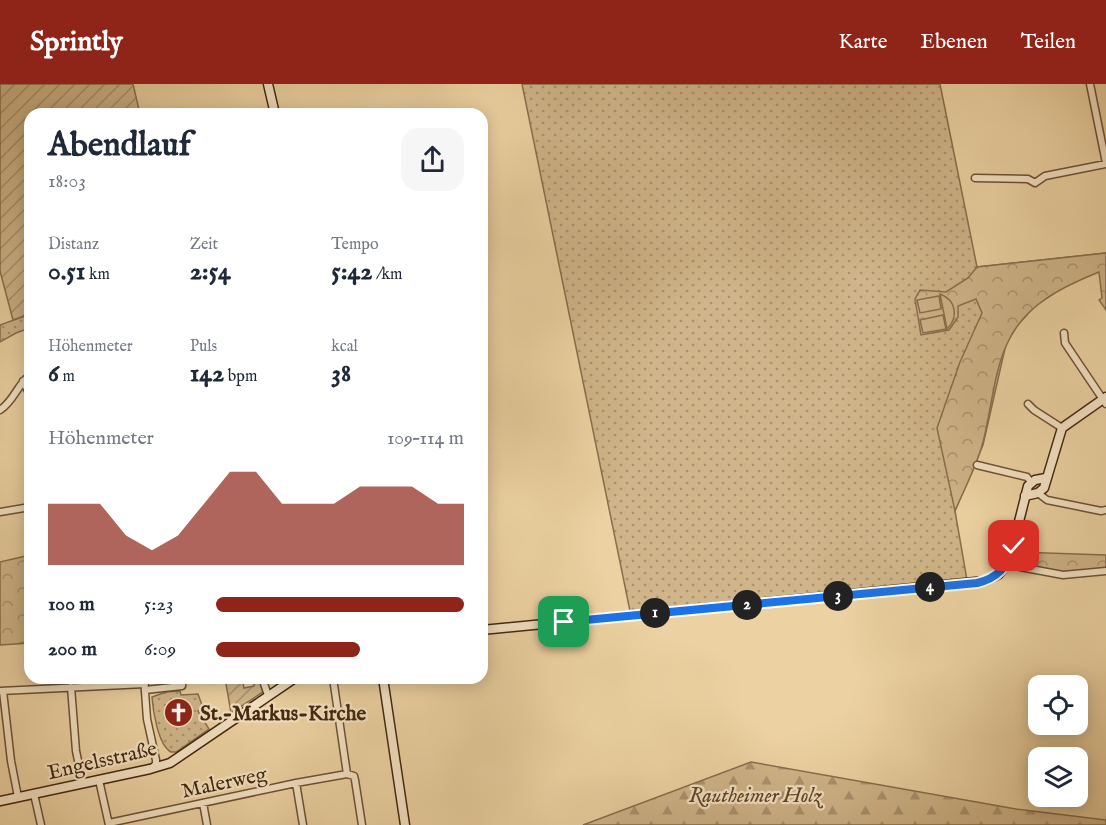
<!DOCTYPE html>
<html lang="de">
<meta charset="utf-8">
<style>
body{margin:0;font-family:"IM FELL English",serif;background:#f6f6f7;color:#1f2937;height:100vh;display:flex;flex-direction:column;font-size:22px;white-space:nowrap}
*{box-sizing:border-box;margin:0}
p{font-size:20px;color:#747a83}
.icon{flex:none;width:33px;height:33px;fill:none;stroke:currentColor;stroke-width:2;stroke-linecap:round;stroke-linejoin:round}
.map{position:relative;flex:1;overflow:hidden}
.side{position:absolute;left:24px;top:24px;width:464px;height:576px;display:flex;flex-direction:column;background:#fff;border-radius:18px;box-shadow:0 3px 15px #0003}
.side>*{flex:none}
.tools{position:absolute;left:1028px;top:591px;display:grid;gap:12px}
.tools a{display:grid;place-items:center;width:60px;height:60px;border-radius:12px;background:#fff;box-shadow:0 3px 15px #0003;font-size:30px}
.pin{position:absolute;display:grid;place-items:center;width:51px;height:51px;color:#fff;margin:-26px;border-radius:12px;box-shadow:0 3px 9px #0006}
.km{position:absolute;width:30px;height:30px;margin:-15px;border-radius:50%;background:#222;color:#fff;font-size:16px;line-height:30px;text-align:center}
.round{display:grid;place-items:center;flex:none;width:63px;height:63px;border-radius:18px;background:#f6f6f7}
.overview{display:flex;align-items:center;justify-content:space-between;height:102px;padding:0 24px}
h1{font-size:33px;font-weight:800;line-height:45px}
.metrics{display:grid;grid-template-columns:repeat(3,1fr);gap:9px;height:102px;padding:6px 24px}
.metrics div{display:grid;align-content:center}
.metrics b{font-size:26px;font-weight:800}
.metrics small{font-size:16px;font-weight:400}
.metrics p{font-size:16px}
.chart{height:168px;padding:12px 24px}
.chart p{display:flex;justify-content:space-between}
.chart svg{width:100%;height:108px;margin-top:6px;fill:#8f2418;opacity:.7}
ul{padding:0 24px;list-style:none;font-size:20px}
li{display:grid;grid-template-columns:96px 72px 1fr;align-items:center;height:45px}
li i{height:15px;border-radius:8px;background:#8f2418}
header{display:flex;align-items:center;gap:36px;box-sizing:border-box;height:84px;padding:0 30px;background:#8f2418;color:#fff}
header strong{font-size:28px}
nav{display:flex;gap:33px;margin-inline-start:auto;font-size:21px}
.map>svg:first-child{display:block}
</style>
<header>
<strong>Sprintly</strong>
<nav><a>Karte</a><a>Ebenen</a><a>Teilen</a></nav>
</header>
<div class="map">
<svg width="1106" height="741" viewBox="0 0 1106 741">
<defs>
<pattern id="grass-dots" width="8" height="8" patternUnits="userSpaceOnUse" patternTransform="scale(1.5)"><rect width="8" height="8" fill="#cfb589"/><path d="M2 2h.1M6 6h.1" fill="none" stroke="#aa936e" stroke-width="1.8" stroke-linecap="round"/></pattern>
<pattern id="forest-firs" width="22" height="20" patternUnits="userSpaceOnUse" patternTransform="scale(1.5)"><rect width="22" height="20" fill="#cfb589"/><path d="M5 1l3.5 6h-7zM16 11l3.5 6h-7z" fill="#aa936e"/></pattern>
<pattern id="park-crowns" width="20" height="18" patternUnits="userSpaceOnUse" patternTransform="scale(1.5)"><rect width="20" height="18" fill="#cfb589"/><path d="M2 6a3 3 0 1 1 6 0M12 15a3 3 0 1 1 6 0" fill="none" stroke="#aa936e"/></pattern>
<pattern id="garden-furrows" width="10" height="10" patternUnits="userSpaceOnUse" patternTransform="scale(1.5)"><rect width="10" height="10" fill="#cfb589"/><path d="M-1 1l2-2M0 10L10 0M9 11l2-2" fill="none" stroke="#aa936e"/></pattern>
</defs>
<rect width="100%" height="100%" fill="#ecd2a2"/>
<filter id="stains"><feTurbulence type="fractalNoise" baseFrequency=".00333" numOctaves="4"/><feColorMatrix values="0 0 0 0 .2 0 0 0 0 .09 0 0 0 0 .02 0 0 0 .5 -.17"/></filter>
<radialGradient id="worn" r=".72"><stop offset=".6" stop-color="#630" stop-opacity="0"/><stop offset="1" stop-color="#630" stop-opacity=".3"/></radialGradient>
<!-- grass -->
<path fill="url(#grass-dots)" stroke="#896e4c" stroke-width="1.5" d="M522,0H940L977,183L1106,169L1099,187L1068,200L1034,223L1017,242L1006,260L983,361L955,427L967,496L630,527Z
M30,230V244L16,249L0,258V241Z
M180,607L181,611L198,610L203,624L198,627L209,645L176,668H171C158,661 153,627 152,613L166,608Z"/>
<!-- forest -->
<path fill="url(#forest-firs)" stroke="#896e4c" stroke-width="1.5" d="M751,678L1016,725L1106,736V741H583Z"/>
<!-- park -->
<path fill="url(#park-crowns)" stroke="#896e4c" stroke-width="1.5" d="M1106,169V226L1099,216L1102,214L1099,188C1062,203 1024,221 1007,260C994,287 991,328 983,358C977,382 964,405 955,427L937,344L960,278L982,229L976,215L958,222V233L949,246L921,251L915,215L920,206L946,208L968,194L977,183Z
M1017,468L1106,471V485C1085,486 1031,493 1016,476Z
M30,471V559L0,561V478Z"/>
<!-- garden -->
<path fill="url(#garden-furrows)" stroke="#896e4c" stroke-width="1.5" d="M0,0H133L140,30H30V230L13,236L0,187Z
M225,594H242L244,604L254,602L253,594H259L263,608L231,629Z"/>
<!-- pitch -->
<path fill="#cfb589" stroke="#896e4c" stroke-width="1.5" d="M940,210C956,216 959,233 947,245Z
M939,212L941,225L920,229L917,216Z
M943,231L946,245L923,249L920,236Z"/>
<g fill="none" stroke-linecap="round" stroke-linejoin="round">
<defs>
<path id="street" d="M1090,0L1106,79
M975,94L1028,95L1035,99L1045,92L1106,80
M1064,249L1065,259L1106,320
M23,297L30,311
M1028,320L1034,326L1062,344
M0,326C14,317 17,301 30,291
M977,381L1027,393L1031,398
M1038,409L1047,416L1101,427L1106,426
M0,428L30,423
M1009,477L1020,483L1063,491L1106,487
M144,594L147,635L156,676V680L151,685
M262,594L268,611
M333,594L347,690L354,692L355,696L362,741
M71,603L76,667L83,700
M145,606L182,602L183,594
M0,607L145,600
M3,607L11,677L18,713
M99,696L109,741
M296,699L303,741
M34,710L41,741
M203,719L207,741
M109,739L296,699L347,690"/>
<path id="secondary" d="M268,0L275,30
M1025,412L1038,409L1044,404L1062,344L1106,313
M482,546L985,497L999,490L1009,477L1028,402L1035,396L1046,394
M383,594L405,741
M0,717L150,685L170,679L295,594"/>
</defs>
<!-- street casing -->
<use href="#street" stroke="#6d5234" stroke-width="9"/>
<!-- secondary casing -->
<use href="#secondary" stroke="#43280f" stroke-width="11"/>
<!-- street -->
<use href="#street" stroke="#f3e2c3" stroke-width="6"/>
<!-- secondary -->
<use href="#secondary" stroke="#f3e2c3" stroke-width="8"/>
</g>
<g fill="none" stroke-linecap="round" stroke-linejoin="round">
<defs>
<path id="route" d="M564,538L977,499C998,494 1007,483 1014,462"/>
</defs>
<!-- route casing -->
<use href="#route" stroke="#fff" stroke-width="12"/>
<!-- route -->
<use href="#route" stroke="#1a73e8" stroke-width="8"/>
</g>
<!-- icons -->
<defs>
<symbol id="church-disc" viewBox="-11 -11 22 22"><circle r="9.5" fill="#8f2418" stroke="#f3e2c3"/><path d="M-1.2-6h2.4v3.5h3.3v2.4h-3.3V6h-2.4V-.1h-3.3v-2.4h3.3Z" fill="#fff"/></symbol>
</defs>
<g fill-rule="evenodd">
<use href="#church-disc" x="162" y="612" width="33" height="33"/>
</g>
<g text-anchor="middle" stroke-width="4.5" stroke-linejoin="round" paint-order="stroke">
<!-- poi labels -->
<g font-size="21" font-weight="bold" fill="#43280f" stroke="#f3e2c3" text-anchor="start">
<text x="200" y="636">St.-Markus-Kirche</text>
</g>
<!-- street labels -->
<g font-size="21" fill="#43280f" stroke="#f3e2c3">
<text transform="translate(102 676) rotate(-13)" y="7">Engelsstraße</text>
<text transform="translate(224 698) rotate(-12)" y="7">Malerweg</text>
</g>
<!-- park labels -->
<g font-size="21" font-style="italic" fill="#5f4427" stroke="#f3e2c3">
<text x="755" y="718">Rautheimer Holz</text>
</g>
</g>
<rect width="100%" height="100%" filter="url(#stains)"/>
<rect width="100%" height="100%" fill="url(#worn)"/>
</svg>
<div class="tools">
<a><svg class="icon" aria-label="locate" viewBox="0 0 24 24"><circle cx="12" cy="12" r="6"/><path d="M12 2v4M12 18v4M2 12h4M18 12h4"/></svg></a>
<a><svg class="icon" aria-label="layers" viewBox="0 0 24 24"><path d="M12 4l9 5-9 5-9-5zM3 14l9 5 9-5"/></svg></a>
</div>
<div class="pin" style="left:564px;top:538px;background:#1e9e55"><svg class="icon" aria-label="arrive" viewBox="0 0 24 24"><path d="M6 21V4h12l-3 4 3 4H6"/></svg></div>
<div class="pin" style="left:1014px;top:462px;background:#d93025"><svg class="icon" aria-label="check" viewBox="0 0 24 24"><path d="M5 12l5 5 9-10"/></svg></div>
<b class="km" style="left:655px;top:529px">1</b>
<b class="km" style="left:747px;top:521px">2</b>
<b class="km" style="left:838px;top:512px">3</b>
<b class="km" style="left:930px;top:503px">4</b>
<section class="side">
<div class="overview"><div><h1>Abendlauf</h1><p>18:03</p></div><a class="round"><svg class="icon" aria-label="share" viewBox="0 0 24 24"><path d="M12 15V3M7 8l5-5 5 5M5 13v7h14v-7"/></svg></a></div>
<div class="metrics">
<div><p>Distanz</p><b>0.51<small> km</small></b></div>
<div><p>Zeit</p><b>2:54</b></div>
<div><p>Tempo</p><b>5:42<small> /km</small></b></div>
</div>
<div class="metrics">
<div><p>Höhenmeter</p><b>6<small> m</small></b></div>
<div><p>Puls</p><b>142<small> bpm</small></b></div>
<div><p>kcal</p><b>38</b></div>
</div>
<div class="chart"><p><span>Höhenmeter</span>109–114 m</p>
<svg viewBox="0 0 160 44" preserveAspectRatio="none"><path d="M0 44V19L10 19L20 19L30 32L40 38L50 32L60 19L70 6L80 6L90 19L100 19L110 19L120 12L130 12L140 12L150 19L160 19V44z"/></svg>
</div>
<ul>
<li><b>100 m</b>5:23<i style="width:100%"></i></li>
<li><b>200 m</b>6:09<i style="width:58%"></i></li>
</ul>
</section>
</div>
